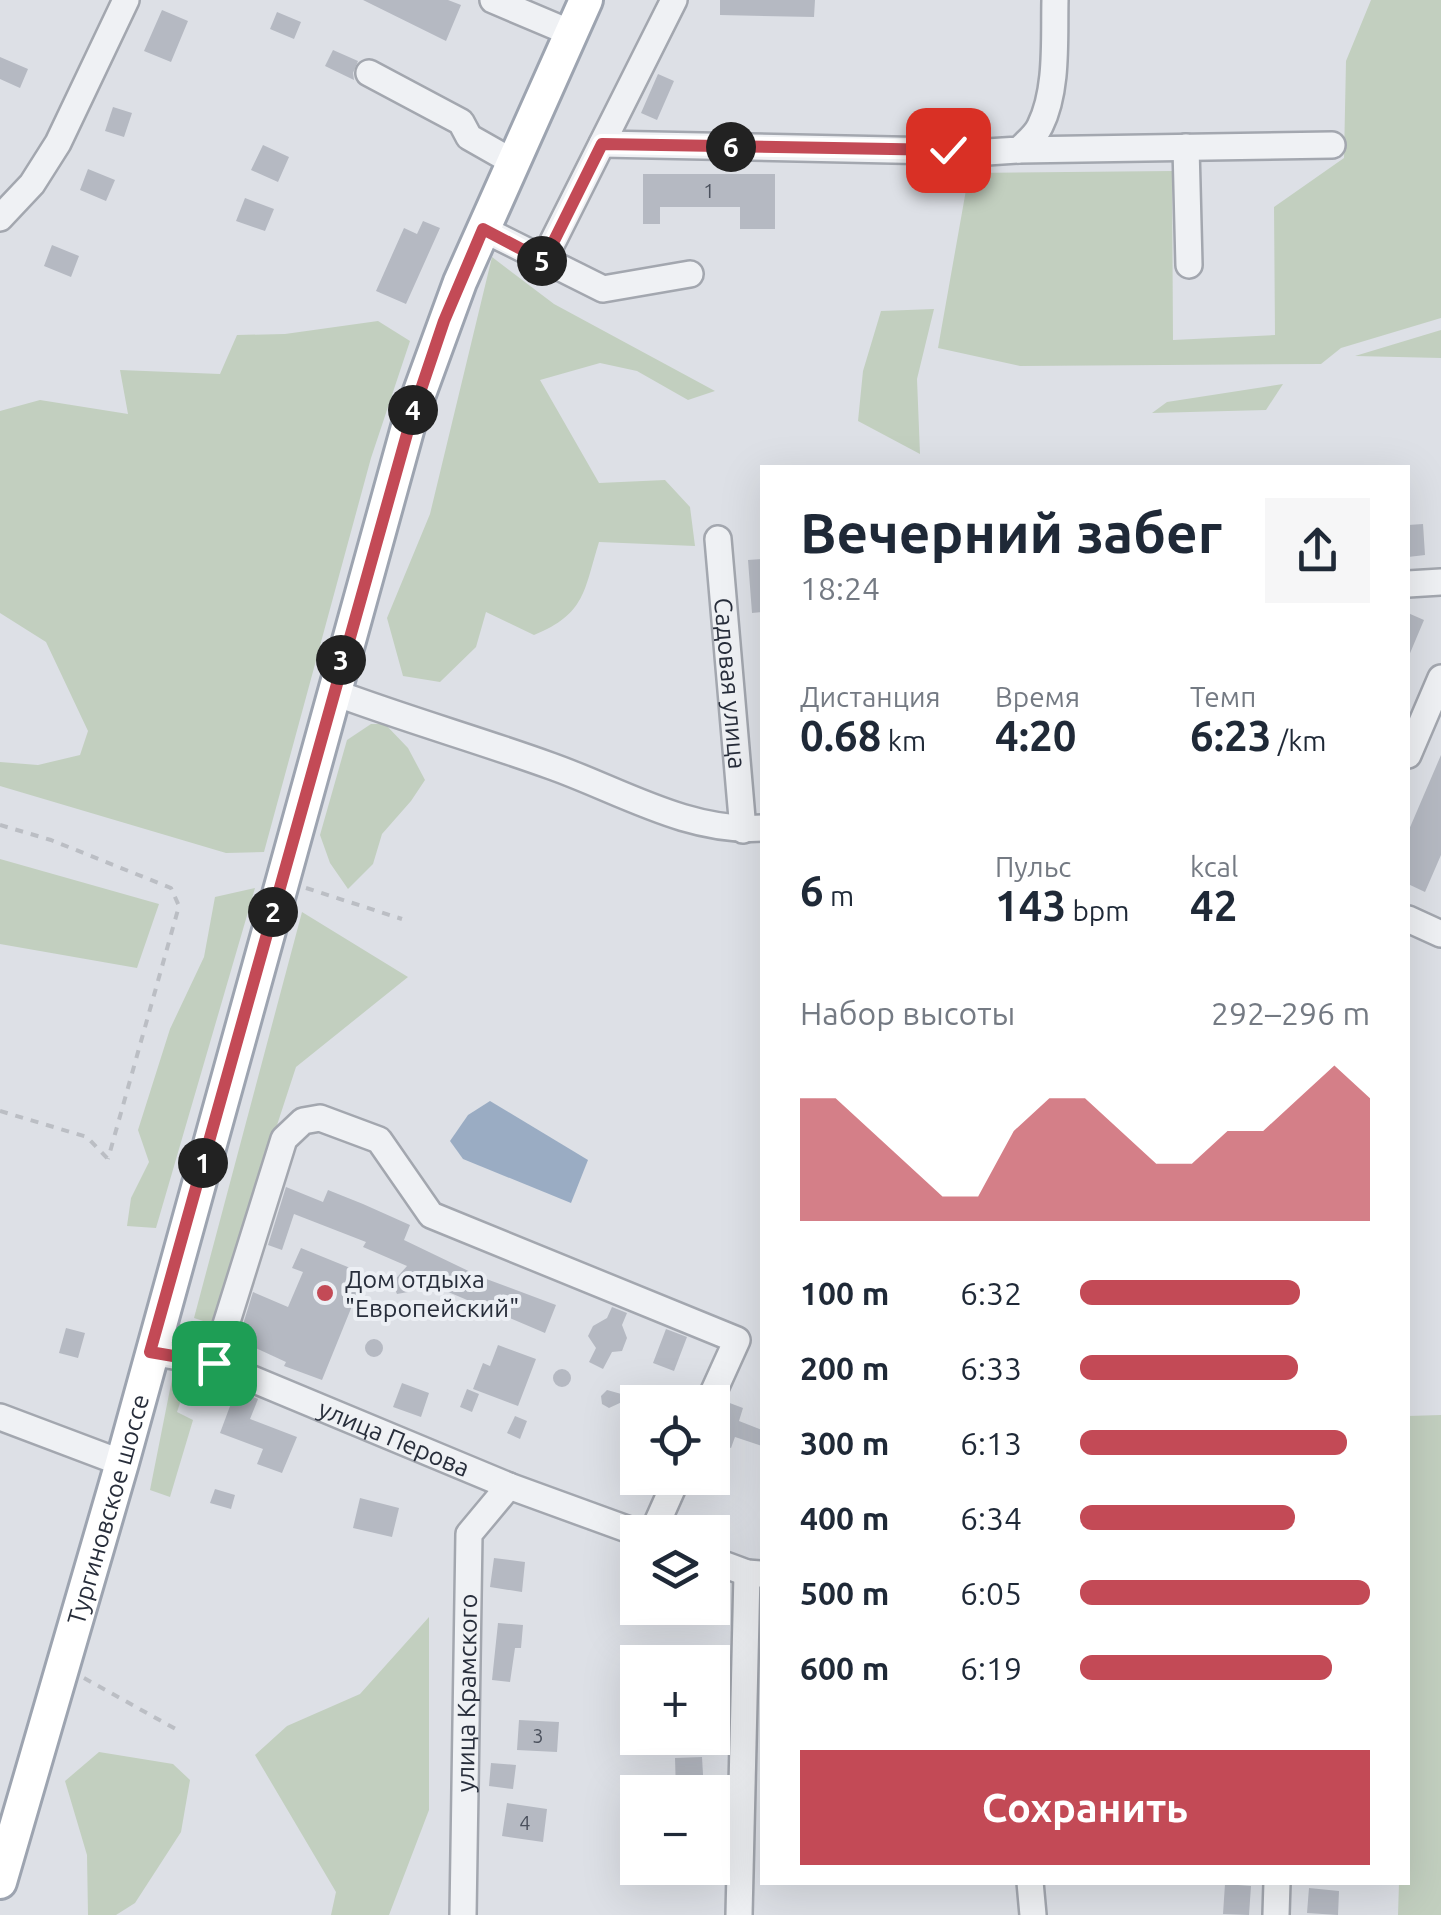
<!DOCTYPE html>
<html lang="ru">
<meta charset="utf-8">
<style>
body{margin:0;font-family:Ubuntu,sans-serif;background:#f6f6f7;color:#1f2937;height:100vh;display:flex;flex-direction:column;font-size:38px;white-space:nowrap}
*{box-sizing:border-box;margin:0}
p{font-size:32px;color:#747a83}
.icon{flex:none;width:55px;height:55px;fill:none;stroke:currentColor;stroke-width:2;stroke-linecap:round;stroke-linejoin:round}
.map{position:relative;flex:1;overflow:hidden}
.details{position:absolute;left:760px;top:465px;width:650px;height:1420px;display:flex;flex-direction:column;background:#fff;border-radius:0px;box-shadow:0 10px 40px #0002}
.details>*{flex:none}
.buttons{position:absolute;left:620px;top:1385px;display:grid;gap:20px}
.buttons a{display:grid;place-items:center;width:110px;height:110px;border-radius:0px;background:#fff;box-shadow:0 10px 40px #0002;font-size:50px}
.pin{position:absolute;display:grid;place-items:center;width:85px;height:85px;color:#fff;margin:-42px;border-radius:20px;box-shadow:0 5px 15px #0006}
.km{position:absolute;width:50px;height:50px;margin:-25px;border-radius:50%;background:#222;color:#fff;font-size:28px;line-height:50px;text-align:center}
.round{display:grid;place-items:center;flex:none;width:105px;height:105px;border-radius:0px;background:#f6f6f7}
.headline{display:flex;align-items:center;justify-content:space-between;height:170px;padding:0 40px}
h1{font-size:55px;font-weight:600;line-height:75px}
.figures{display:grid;grid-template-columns:repeat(3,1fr);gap:15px;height:170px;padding:10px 40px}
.figures div{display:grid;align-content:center}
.figures b{font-size:42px;font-weight:600}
.figures small{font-size:28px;font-weight:400}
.figures p{font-size:28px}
.chart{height:280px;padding:20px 40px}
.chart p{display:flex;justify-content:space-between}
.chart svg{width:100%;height:180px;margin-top:10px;fill:#c34a56;opacity:.7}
.primary-button{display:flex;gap:20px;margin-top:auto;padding:20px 40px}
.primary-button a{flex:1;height:115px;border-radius:0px;background:#c34a56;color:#fff;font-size:40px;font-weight:600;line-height:115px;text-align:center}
ul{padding:0 40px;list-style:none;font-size:32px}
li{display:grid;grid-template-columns:160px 120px 1fr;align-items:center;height:75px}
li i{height:25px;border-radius:12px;background:#c34a56}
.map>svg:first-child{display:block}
</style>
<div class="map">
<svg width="1441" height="1915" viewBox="0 0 1441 1915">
<rect width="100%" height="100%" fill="#dde0e6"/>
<!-- green -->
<path fill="#c2cfbf" d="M1371,0H1441V318L1341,348L1321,364L1020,366L938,348L969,173L1172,171L1173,340L1275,335L1274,207L1344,158L1346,61Z
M492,257L554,304L715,391L688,400L637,371L600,363L540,380L599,483L665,480L690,507L695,546L599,542C584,590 586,614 534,635L486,612L476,647L440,682L403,676L387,618L430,514Z
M934,309L917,379L920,454L858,421L863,371L881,311Z
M378,321L410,341L371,458L264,852L226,853L0,786V762L38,765L80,755L88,731L46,642L0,613V411L40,400L128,414L120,370L220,374L237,335L285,334Z
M1441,330V358L1355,356Z
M1283,384L1266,410L1152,413L1167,402Z
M371,724H385L408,748L425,780L411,801L382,834L373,864L348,889L330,863L320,835L347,740Z
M0,859L159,904L137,968L0,944Z
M255,888L156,1228L127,1226L131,1198L149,1162L138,1130L170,1029L204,957L215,897Z
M302,912L408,977L296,1067L212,1324L194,1318Z
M175,1364L191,1370L177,1412L193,1420L170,1497L150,1490Z
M1441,1415V1915H1398L1399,1883L1408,1882V1416Z
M429,1617V1810L389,1915H331L336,1892L255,1755L287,1726L360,1694Z
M99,1752L173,1764L190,1780L181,1832L135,1903L116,1915H88L87,1855L65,1781Z"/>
<!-- water -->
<path fill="#9aacc3" d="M490,1101L588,1160L571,1203L463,1159L450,1141L468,1115Z"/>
<!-- building -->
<path fill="#b5b9c2" d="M363,0H448L461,5L446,41Z
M720,0H815L814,17L720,15Z
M162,10L188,21L171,62L144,51Z
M277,12L301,22L294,39L270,29Z
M333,50L358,61L353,73L354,80L325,66Z
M0,57L28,69L20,88L0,79Z
M658,74L674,81L657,120L641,113Z
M113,107L132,113L124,137L105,131Z
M263,145L289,157L278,182L251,170Z
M88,169L115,180L106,201L80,190Z
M643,174H775V229H740V207H660V224H643Z
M245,198L274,209L265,231L236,221Z
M423,221L440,228L406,304L376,291L404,228L417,234Z
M52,245L79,256L71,277L44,266Z
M1423,524L1425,555L1408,557V525Z
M762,559V612L752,613L748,560Z
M1408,613L1424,620L1408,658Z
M1441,755V855L1425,892L1408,884V832Z
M286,1187L323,1202L328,1190L363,1204L410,1225L404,1240L481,1277L556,1305L545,1333L413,1277L408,1292L397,1294L392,1283L407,1266L363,1247L366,1242L294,1214L282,1250L268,1245Z
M301,1248L365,1274L322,1380L284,1366L286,1362L249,1345L254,1336L241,1331L253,1292L288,1307L303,1272L292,1268Z
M612,1307L627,1313L622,1325L627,1338L622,1351L612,1352L603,1369L589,1362L596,1348L588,1336L593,1326L607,1318Z
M66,1328L85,1333L78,1358L59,1353Z
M666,1329L687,1337L674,1371L653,1363Z
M365 1348a9 9 0 1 1 18 0a9 9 0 1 1-18 0Z
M498,1345L536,1359L518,1406L473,1389L483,1363L490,1366Z
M553 1378a9 9 0 1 1 18 0a9 9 0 1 1-18 0Z
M193,1376L210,1379L205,1391L189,1385Z
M402,1383L429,1393L421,1417L393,1407Z
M629,1386L666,1402H636L634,1409L622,1402L609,1408L602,1404L601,1396L607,1390L625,1395Z
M467,1389L479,1394L472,1412L460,1407Z
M236,1390L258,1399L250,1419L297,1437L282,1473L257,1464L263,1449L220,1433Z
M727,1402L743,1408L739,1421L762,1430V1446L735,1437L731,1448L715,1443Z
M515,1416L527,1421L520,1439L507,1433Z
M215,1489L235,1495L231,1509L210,1503Z
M360,1498L399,1508L392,1537L353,1528Z
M494,1558L525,1562L522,1592L490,1587Z
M498,1623L523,1625L521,1648H515L510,1682L492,1680Z
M519,1720L559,1722L557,1752L517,1750Z
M702,1757L704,1792H676L675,1758Z
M491,1763L516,1765L513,1789L489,1786Z
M507,1803L547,1809L543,1842L502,1836Z
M1225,1884L1251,1886L1249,1915L1223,1914Z
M1309,1888L1339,1891L1338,1915L1307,1913Z"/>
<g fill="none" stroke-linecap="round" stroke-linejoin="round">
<defs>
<g id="minor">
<path d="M493,0L571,33"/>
<path d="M369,73L461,122L469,137L513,162"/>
<path d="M602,144L987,152L1019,150C1026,143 1036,135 1040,126C1058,90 1054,39 1055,0"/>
<path d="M1186,147L1189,265"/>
<path d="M1019,150L1332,145"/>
<path d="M0,218L32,184L58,143L126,0"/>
<path d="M483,229L603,289L690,274"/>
<path d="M543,261L674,0"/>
<path id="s1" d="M718,539L743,830"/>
<path d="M1408,584L1441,582"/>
<path d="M333,692C405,719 479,740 551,766C619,790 688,833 762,828"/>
<path d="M1408,755L1441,678"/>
<path d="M1408,919L1441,934"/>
<path id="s2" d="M150,1352L214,1363L509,1486L638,1533"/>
<path d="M214,1363L284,1139L303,1121L320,1118L379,1140L431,1215L737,1340L709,1402"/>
<path d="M0,1417L122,1463"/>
<path d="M653,1532L677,1478"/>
<path d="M712,1560L747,1573L760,1574"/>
<path d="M1030,1882L1033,1915"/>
<path id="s3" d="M463,1915L469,1534L509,1486"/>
<path d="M739,1915L747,1573"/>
<path d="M1276,1915L1277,1882"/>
</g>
<g id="major">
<path id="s4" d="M0,1882L122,1463L411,416L460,282L586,0"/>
</g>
</defs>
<!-- minor casing -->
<use href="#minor" stroke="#a3a7af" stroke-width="30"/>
<!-- major casing -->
<use href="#major" stroke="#9da4b0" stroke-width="38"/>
<!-- path -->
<path stroke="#bbbec4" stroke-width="4" stroke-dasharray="8 8" stroke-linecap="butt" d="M0,825L51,840L171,888L179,906L108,1159
M306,888L402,919
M0,1111L87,1137L108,1159
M84,1678L181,1732"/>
<!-- minor -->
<use href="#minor" stroke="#eff1f4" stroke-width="25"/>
<!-- major -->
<use href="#major" stroke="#fff" stroke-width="32"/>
</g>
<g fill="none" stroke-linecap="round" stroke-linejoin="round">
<defs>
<path id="route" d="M214,1363L150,1352L412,416L444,321L483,229L544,261L602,144L948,150"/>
</defs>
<!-- route casing -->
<use href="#route" stroke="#fff" stroke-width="20"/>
<!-- route -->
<use href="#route" stroke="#c34a56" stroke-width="12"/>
</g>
<!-- markers -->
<circle fill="#c34a56" stroke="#eceff4" stroke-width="4" cx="325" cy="1293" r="10"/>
<g text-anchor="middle" stroke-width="8" stroke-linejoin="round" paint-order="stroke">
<!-- number labels -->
<g font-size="20" fill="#4b515d">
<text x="709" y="198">1</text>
<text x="538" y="1743">3</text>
<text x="525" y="1830">4</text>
</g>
<!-- street labels -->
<g font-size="25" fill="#282e3b" stroke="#eceff4">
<text dy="9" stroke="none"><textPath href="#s1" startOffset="145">Садовая улица</textPath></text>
<text dy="9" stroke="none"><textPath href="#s2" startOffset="260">улица Перова</textPath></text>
<text dy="9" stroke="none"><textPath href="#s4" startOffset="388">Тургиновское шоссе</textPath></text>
<text dy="9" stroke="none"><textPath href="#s3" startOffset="222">улица Крамского</textPath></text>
</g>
<!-- poi labels -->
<g font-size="25" fill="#282e3b" stroke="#eceff4" text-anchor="start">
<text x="345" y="1288">Дом отдыха<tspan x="345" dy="29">"Европейский"</tspan></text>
</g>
</g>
</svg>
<div class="buttons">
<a><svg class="icon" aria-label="locate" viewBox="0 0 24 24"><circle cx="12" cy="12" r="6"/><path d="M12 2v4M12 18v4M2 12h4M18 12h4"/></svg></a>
<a><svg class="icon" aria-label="layers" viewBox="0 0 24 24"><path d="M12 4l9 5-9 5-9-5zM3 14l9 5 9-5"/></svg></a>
<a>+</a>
<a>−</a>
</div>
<div class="pin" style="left:214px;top:1363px;background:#1e9e55"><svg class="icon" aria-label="arrive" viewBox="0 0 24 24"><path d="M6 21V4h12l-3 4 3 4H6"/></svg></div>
<div class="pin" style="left:948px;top:150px;background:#d93025"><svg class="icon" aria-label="check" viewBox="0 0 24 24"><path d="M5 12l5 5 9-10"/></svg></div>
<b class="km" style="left:203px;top:1163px">1</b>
<b class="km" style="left:273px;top:912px">2</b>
<b class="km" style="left:341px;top:660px">3</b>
<b class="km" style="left:413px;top:410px">4</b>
<b class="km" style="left:542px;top:261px">5</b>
<b class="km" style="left:731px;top:147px">6</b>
<section class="details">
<div class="headline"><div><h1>Вечерний забег</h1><p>18:24</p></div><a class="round"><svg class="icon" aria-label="share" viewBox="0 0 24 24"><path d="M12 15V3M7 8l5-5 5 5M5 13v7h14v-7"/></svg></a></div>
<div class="figures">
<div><p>Дистанция</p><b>0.68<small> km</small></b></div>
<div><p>Время</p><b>4:20</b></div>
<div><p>Темп</p><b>6:23<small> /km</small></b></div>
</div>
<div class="figures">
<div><b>6<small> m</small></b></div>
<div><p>Пульс</p><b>143<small> bpm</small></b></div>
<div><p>kcal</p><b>42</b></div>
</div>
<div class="chart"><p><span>Набор высоты</span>292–296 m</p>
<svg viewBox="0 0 160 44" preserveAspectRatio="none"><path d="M0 44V14L10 14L20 22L30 30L40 38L50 38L60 22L70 14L80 14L90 22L100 30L110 30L120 22L130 22L140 14L150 6L160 14V44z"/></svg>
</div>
<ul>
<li><b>100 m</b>6:32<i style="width:76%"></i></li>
<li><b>200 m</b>6:33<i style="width:75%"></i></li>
<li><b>300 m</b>6:13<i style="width:92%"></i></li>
<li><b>400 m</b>6:34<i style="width:74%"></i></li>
<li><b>500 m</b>6:05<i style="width:100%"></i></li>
<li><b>600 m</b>6:19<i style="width:87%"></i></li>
</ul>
<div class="primary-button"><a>Сохранить</a></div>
</section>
</div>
